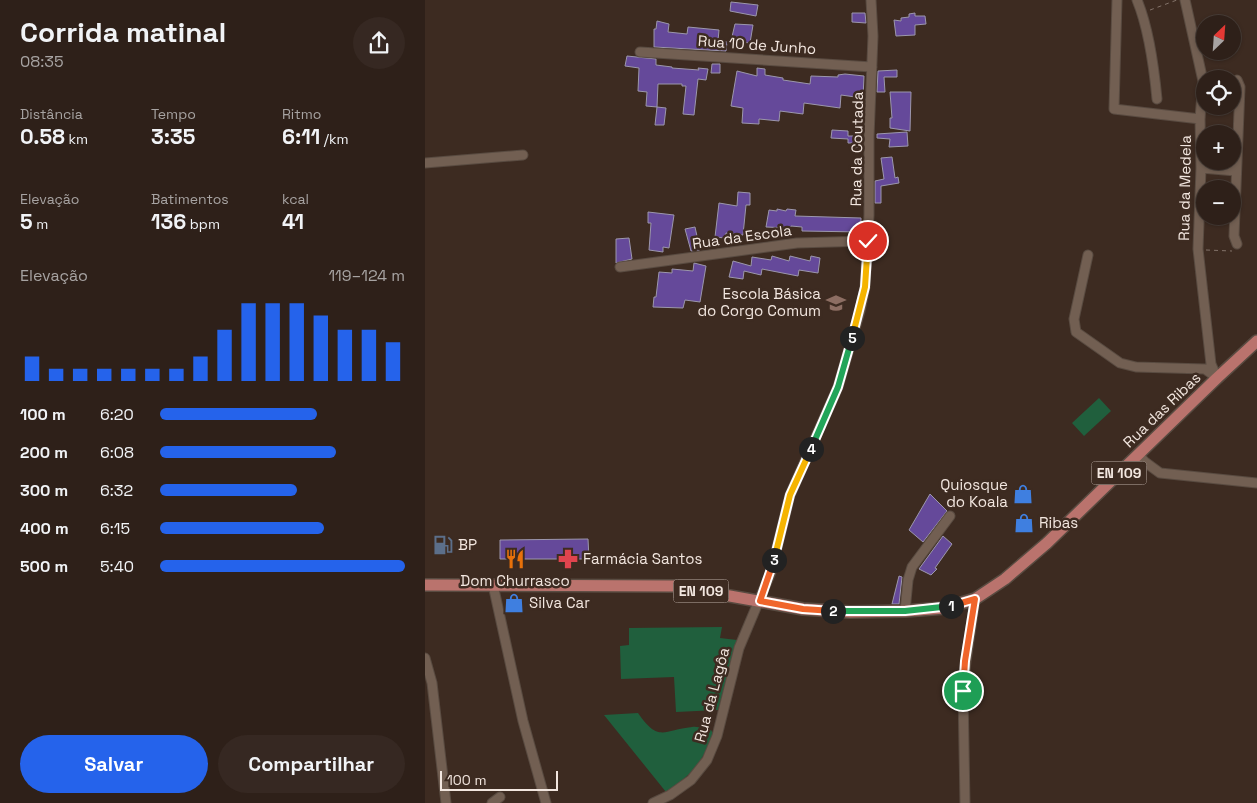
<!DOCTYPE html>
<html lang="pt">
<meta charset="utf-8">
<style>
body{margin:0;font-family:"Space Grotesk",sans-serif;background:#362822;color:#f1f3f6;height:100vh;display:flex;flex-direction:column;font-size:19px;white-space:nowrap}
*{box-sizing:border-box;margin:0}
p{font-size:16px;color:#a7a3a2}
.icon{flex:none;width:28px;height:28px;fill:none;stroke:currentColor;stroke-width:2;stroke-linecap:round;stroke-linejoin:round}
.map{position:relative;flex:1;overflow:hidden}
.panel{display:flex;flex-direction:column;background:#2e2019;width:425px}
.panel>*{flex:none}
.needle{width:32px;rotate:25deg}
.controls{position:absolute;left:771px;top:15px;display:grid;gap:10px}
.controls a{display:grid;place-items:center;width:45px;height:45px;border-radius:50%;background:#2e2019;box-shadow:0 1px 4px #0004,0 0 0 1px #493e38;font-size:25px}
.scale{position:absolute;left:15px;bottom:12px;width:118px;box-sizing:border-box;padding-left:5px;border:2px solid #f2e6df;border-top:0;font-size:14px;line-height:18px;white-space:nowrap;color:#f2e6df;-webkit-text-stroke:4px #3d2b21;paint-order:stroke}
.pin{position:absolute;display:grid;place-items:center;width:42px;height:42px;color:#fff;margin:-21px;border:2px solid #fff;border-radius:50%;box-shadow:0 1px 5px #0007}
.km{position:absolute;width:25px;height:25px;margin:-12px;border-radius:50%;background:#222;color:#fff;font-size:14px;line-height:25px;text-align:center}
.round{display:grid;place-items:center;flex:none;width:52px;height:52px;border-radius:26px;background:#362822}
.head{display:flex;align-items:center;justify-content:space-between;height:85px;padding:0 20px}
h1{font-size:28px;font-weight:800;line-height:38px}
.metrics{display:grid;grid-template-columns:repeat(3,1fr);gap:8px;height:85px;padding:5px 20px}
.metrics div{display:grid;align-content:center}
.metrics b{font-size:21px;font-weight:800}
.metrics small{font-size:14px;font-weight:400}
.metrics p{font-size:14px}
.chart{height:140px;padding:10px 20px}
.chart p{display:flex;justify-content:space-between}
.chart svg{width:100%;height:90px;margin-top:5px;stroke:#2563eb;stroke-width:6}
.cta{display:flex;gap:10px;margin-top:auto;padding:10px 20px}
.cta a{flex:1;height:58px;border-radius:30px;background:#2563eb;color:#fff;font-size:20px;font-weight:800;line-height:58px;text-align:center}
.cta a+a{background:#362822;color:#f1f3f6}
ul{padding:0 20px;list-style:none;font-size:16px}
li{display:grid;grid-template-columns:80px 60px 1fr;align-items:center;height:38px}
li i{height:12px;border-radius:6px;background:#2563eb}
main{display:flex;flex:1;min-height:0}
.map>svg:first-child{display:block}
</style>
<main>
<section class="panel">
<div class="head"><div><h1>Corrida matinal</h1><p>08:35</p></div><a class="round"><svg class="icon" aria-label="share" viewBox="0 0 24 24"><path d="M12 15V3M7 8l5-5 5 5M5 13v7h14v-7"/></svg></a></div>
<div class="metrics">
<div><p>Distância</p><b>0.58<small> km</small></b></div>
<div><p>Tempo</p><b>3:35</b></div>
<div><p>Ritmo</p><b>6:11<small> /km</small></b></div>
</div>
<div class="metrics">
<div><p>Elevação</p><b>5<small> m</small></b></div>
<div><p>Batimentos</p><b>136<small> bpm</small></b></div>
<div><p>kcal</p><b>41</b></div>
</div>
<div class="chart"><p><span>Elevação</span>119–124 m</p>
<svg viewBox="0 0 160 44" preserveAspectRatio="none"><path d="M5 44V32M15 44V38M25 44V38M35 44V38M45 44V38M55 44V38M65 44V38M75 44V32M85 44V19M95 44V6M105 44V6M115 44V6M125 44V12M135 44V19M145 44V19M155 44V25"/></svg>
</div>
<ul>
<li><b>100 m</b>6:20<i style="width:64%"></i></li>
<li><b>200 m</b>6:08<i style="width:72%"></i></li>
<li><b>300 m</b>6:32<i style="width:56%"></i></li>
<li><b>400 m</b>6:15<i style="width:67%"></i></li>
<li><b>500 m</b>5:40<i style="width:100%"></i></li>
</ul>
<div class="cta"><a>Salvar</a><a>Compartilhar</a></div>
</section>
<div class="map">
<svg width="832" height="803" viewBox="0 0 832 803">
<rect width="100%" height="100%" fill="#3d2b21"/>
<!-- green -->
<path fill="#205f3d" d="M674,398L686,411L659,436L647,423Z
M297,627L295,638L312,640L293,710L251,712L249,677L196,679L195,646L204,645V628Z
M213,713C234,743 238,730 267,727C273,726 280,729 286,730L289,735C276,763 267,775 241,792L179,715Z"/>
<!-- building -->
<path fill="#65499a" stroke="#9c97ac" d="M306,2L333,5L331,16L305,11Z
M427,13H440L441,23L427,22Z
M490,13V16H500L501,24L490,25V35L471,36L469,20L476,21V18L484,17V14Z
M232,21L244,24L243,32L262,34L263,27L294,30L293,41L302,42L301,51L229,47V29H231Z
M310,24L328,25L325,43L306,41Z
M202,56L231,59V65L247,67V68L274,70L273,68L283,69L281,80L273,79L269,115L258,114L261,86H257V84H233L232,107L221,106L222,92L213,91L214,68L200,66Z
M287,64H295V73H286Z
M332,68L340,69V75L358,78V80L385,84L386,76L413,77V75L420,74L439,76L438,98L416,95L415,108L379,103L378,114L355,111L354,121L334,119V124L317,123L318,108L306,106L312,71L332,76Z
M472,70V77H459L460,92H452L453,71Z
M465,92H486L485,131L465,128V118H467Z
M232,107L241,108L239,125H230Z
M407,130L423,131V136H436L437,147L428,148L427,143H423V139L406,138Z
M482,132L483,146L464,147L465,139L452,138V134Z
M467,157L470,178L473,177L474,183L456,186V203H450V181L459,179L456,158Z
M313,192L325,193V205H321L318,235L301,233L300,238L290,237L294,203L312,206Z
M352,209L361,211L362,209L371,210L370,216L436,218V232L377,231V227L366,226L365,228L341,227L344,210L352,211Z
M223,212L249,215L244,248L238,247V252L224,250L226,223H223Z
M270,227L275,250L266,251L260,229Z
M204,238L207,259L191,263V239Z
M347,256L364,261L365,256L385,261L386,256L395,258L393,273L374,270L373,276L337,269L336,275L319,271L318,279L304,277L308,261L326,266L327,257L346,260Z
M269,263L281,266L275,302L260,300L258,308L228,307L229,297H231L234,272L247,273V269L268,271Z
M505,494L522,511L498,542L484,530Z
M518,536L527,544L510,568L512,569L506,575L494,569Z
M163,539L164,559H75V540Z
M474,576L477,577L474,604H467Z"/>
<g fill="none" stroke-linecap="round" stroke-linejoin="round">
<defs>
<path id="minor" d="M692,0L689,109L775,119
M712,0C724,29 729,67 732,99
M760,0L778,81L775,119L776,168L773,249L786,364L792,378
M215,52L447,67
M0,163L98,155
M776,168L811,171
M812,244L809,236L815,87L812,80
M663,255L649,319L651,332L695,363L711,367L780,369L791,377
M195,267L372,243L443,241
M713,454L720,462L735,473L832,483
M68,585L98,721L121,803
M480,611L483,580L487,567L525,516
M0,658L7,683L21,803
M67,803L75,797
M228,803L245,795L266,780L282,760L292,736L314,648L346,572L365,495L413,387L435,311L440,287L444,215V137L448,36L446,0
M540,803L538,691L541,661L550,599"/>
<path id="major" d="M0,585L249,586L378,609L425,612L480,611L520,608L550,599L580,579L622,543L792,378L832,341"/>
</defs>
<!-- minor casing -->
<use href="#minor" stroke="#594b41" stroke-width="11"/>
<!-- major casing -->
<use href="#major" stroke="#594b41" stroke-width="14"/>
<!-- path -->
<path stroke="#827269" stroke-width="1" stroke-dasharray="4 4" stroke-linecap="butt" d="M725,10L752,0
M781,250L807,251"/>
<!-- minor -->
<use href="#minor" stroke="#725f52" stroke-width="9"/>
<!-- major -->
<use href="#major" stroke="#ba736d" stroke-width="11"/>
</g>
<g fill="none" stroke-linecap="round" stroke-linejoin="round">
<defs>
<path id="split-1" d="M526,606L550,599L540,661L538,691"/>
<path id="split-2" d="M408,611H480L526,606"/>
<path id="split-3" d="M349,560L335,601L378,609L408,611"/>
<path id="split-4" d="M349,560L365,495L386,449"/>
<path id="split-5" d="M386,449L413,387L427,338"/>
<path id="split-6" d="M427,338L440,287L443,241"/>
</defs>
<!-- split-1 casing -->
<use href="#split-1" stroke="#fff" stroke-width="10"/>
<!-- split-2 casing -->
<use href="#split-2" stroke="#fff" stroke-width="10"/>
<!-- split-3 casing -->
<use href="#split-3" stroke="#fff" stroke-width="10"/>
<!-- split-4 casing -->
<use href="#split-4" stroke="#fff" stroke-width="10"/>
<!-- split-5 casing -->
<use href="#split-5" stroke="#fff" stroke-width="10"/>
<!-- split-6 casing -->
<use href="#split-6" stroke="#fff" stroke-width="10"/>
<!-- split-1 -->
<use href="#split-1" stroke="#f0652b" stroke-width="6"/>
<!-- split-2 -->
<use href="#split-2" stroke="#22a559" stroke-width="6"/>
<!-- split-3 -->
<use href="#split-3" stroke="#f0652b" stroke-width="6"/>
<!-- split-4 -->
<use href="#split-4" stroke="#f5b400" stroke-width="6"/>
<!-- split-5 -->
<use href="#split-5" stroke="#22a559" stroke-width="6"/>
<!-- split-6 -->
<use href="#split-6" stroke="#f5b400" stroke-width="6"/>
</g>
<!-- icons -->
<defs>
<symbol id="school-bare" viewBox="-9 -9 18 18"><path d="M0-5L7-2L0 1L-7-2ZM-4 1L0 2.5L4 1V4Q0 6-4 4Z" fill="#8d6e63" stroke="#3d2b21" stroke-width="2.5" paint-order="stroke"/></symbol>
<symbol id="shop-bare" viewBox="-9 -9 18 18"><path d="M-5-2.5h2.3a2.7 3.5 0 0 1 5.4 0H5L5.5 6h-11ZM-1.5-2.5h3a1.5 2.3 0 0 0-3 0Z" fill="#3f7fe0" stroke="#3d2b21" stroke-width="2.5" paint-order="stroke"/></symbol>
<symbol id="fuel-bare" viewBox="-9 -9 18 18"><path d="M-5.5-6h7V0h2V4h1.3V-2.5L3-4.5l.8-.8L6-3V5H2.5V1h-1V6h-7ZM-4.2-4.7v3.2H.2V-4.7Z" fill="#5c6f8a" stroke="#3d2b21" stroke-width="2.5" paint-order="stroke"/></symbol>
<symbol id="restaurant-bare" viewBox="-9 -9 18 18"><path d="M-5-6h1v4h1v-4h1v4h1v-4h1v5L-1.5 .5V6h-2V.5L-5-1ZM5-6V6H3V1.5H1.5Q1.5-4 5-6Z" fill="#e8710a" stroke="#3d2b21" stroke-width="2.5" paint-order="stroke"/></symbol>
<symbol id="pharmacy-bare" viewBox="-9 -9 18 18"><path d="M-2-6h4v4h4v4h-4v4h-4v-4h-4v-4h4Z" fill="#e0444e" stroke="#3d2b21" stroke-width="2.5" paint-order="stroke"/></symbol>
</defs>
<g fill-rule="evenodd">
<use href="#school-bare" x="397" y="289" width="28" height="28"/>
<use href="#shop-bare" x="584" y="480" width="28" height="28"/>
<use href="#shop-bare" x="585" y="509" width="28" height="28"/>
<use href="#fuel-bare" x="4" y="531" width="28" height="28"/>
<use href="#restaurant-bare" x="76" y="545" width="28" height="28"/>
<use href="#pharmacy-bare" x="129" y="545" width="28" height="28"/>
<use href="#shop-bare" x="75" y="589" width="28" height="28"/>
</g>
<g text-anchor="middle" stroke-width="5" stroke-linejoin="round" paint-order="stroke">
<!-- shield labels -->
<g fill="#3d2b21" stroke="#bcaea6" stroke-width="1">
<rect x="666.5" y="461.5" width="55" height="23" rx="4"/>
<rect x="248.5" y="579.5" width="55" height="23" rx="4"/>
</g>
<g font-size="14" font-weight="bold" fill="#f2e6df">
<text x="694" y="478">EN 109</text>
<text x="276" y="596">EN 109</text>
</g>
<!-- street labels -->
<g font-size="15" fill="#f2e6df" stroke="#3d2b21">
<text transform="translate(332 45) rotate(4)" y="5">Rua 10 de Junho</text>
<text transform="translate(432 149) rotate(-89)" y="5">Rua da Coutada</text>
<text transform="translate(760 188) rotate(-89)" y="5">Rua da Medela</text>
<text transform="translate(317 237) rotate(-8)" y="5">Rua da Escola</text>
<text transform="translate(737 410) rotate(-44)" y="5">Rua das Ribas</text>
<text transform="translate(287 695) rotate(-75)" y="5">Rua da Lagôa</text>
</g>
<!-- poi labels -->
<g font-size="15" fill="#f2e6df" stroke="#3d2b21" text-anchor="start">
<text x="396" y="299" text-anchor="end">Escola Básica<tspan x="396" dy="17">do Corgo Comum</tspan></text>
<text x="583" y="490" text-anchor="end">Quiosque<tspan x="583" dy="17">do Koala</tspan></text>
<text x="614" y="528">Ribas</text>
<text x="33" y="550">BP</text>
<text x="158" y="564">Farmácia Santos</text>
<text x="90" y="586" text-anchor="middle">Dom Churrasco</text>
<text x="104" y="608">Silva Car</text>
</g>
</g>
</svg>
<div class="controls">
<a><svg class="needle" viewBox="-14 -14 28 28"><path d="M0-13l5 13h-10z" fill="#e53935"/><path d="M0 13l5-13h-10z" fill="#a7a3a2"/></svg></a>
<a><svg class="icon" aria-label="locate" viewBox="0 0 24 24"><circle cx="12" cy="12" r="6"/><path d="M12 2v4M12 18v4M2 12h4M18 12h4"/></svg></a>
<a>+</a>
<a>−</a>
</div>
<div class="scale">100 m</div>
<div class="pin" style="left:538px;top:691px;background:#1e9e55"><svg class="icon" aria-label="arrive" viewBox="0 0 24 24"><path d="M6 21V4h12l-3 4 3 4H6"/></svg></div>
<div class="pin" style="left:443px;top:241px;background:#d93025"><svg class="icon" aria-label="check" viewBox="0 0 24 24"><path d="M5 12l5 5 9-10"/></svg></div>
<b class="km" style="left:526px;top:606px">1</b>
<b class="km" style="left:408px;top:611px">2</b>
<b class="km" style="left:349px;top:560px">3</b>
<b class="km" style="left:386px;top:449px">4</b>
<b class="km" style="left:427px;top:338px">5</b>
</div>
</main>
